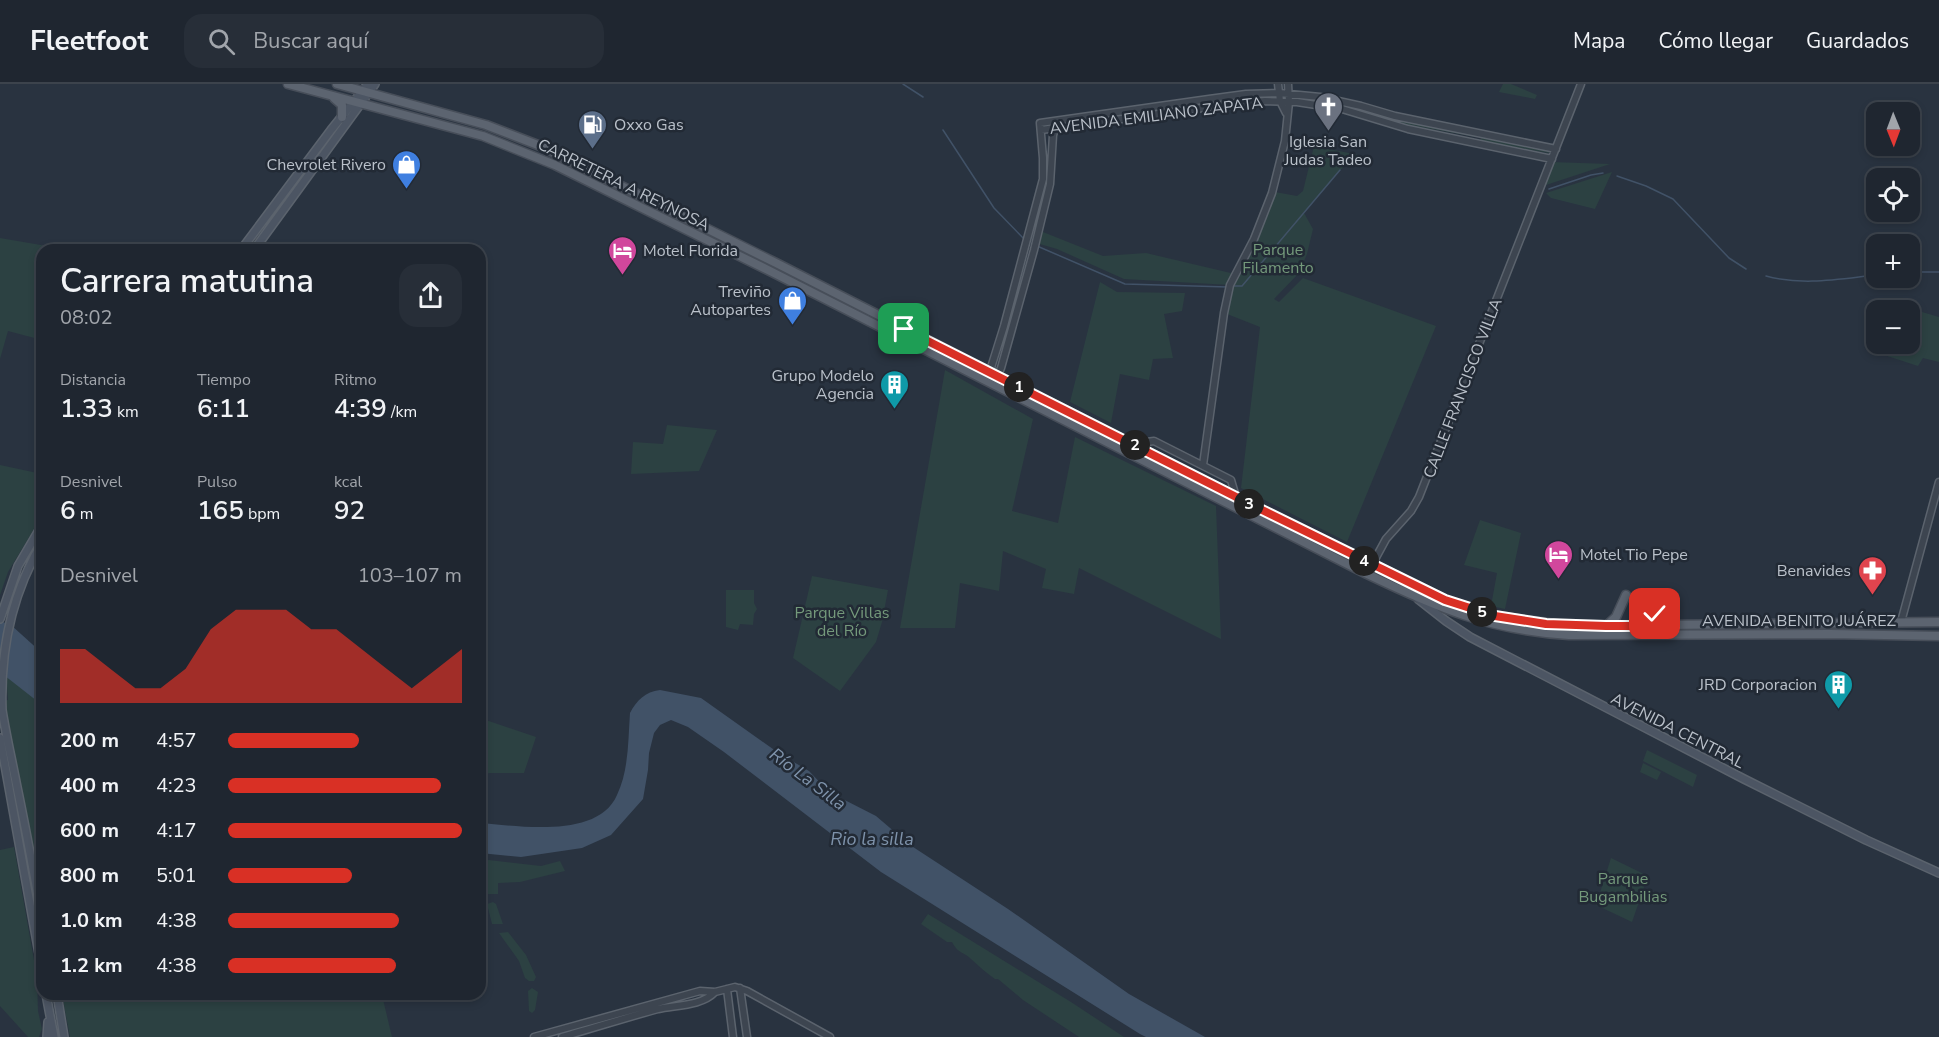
<!DOCTYPE html>
<html lang="es">
<meta charset="utf-8">
<style>
body{margin:0;font-family:"Nunito Sans",sans-serif;background:#272e38;color:#f1f3f6;height:100vh;display:flex;flex-direction:column;font-size:22px;white-space:nowrap}
*{box-sizing:border-box;margin:0}
p{font-size:20px;color:#a1a5ab}
.icon{flex:none;width:33px;height:33px;fill:none;stroke:currentColor;stroke-width:2;stroke-linecap:round;stroke-linejoin:round}
.map{position:relative;flex:1;overflow:hidden}
.panel{position:absolute;left:36px;top:160px;width:450px;height:756px;display:flex;flex-direction:column;background:#1f2630;border-radius:18px;box-shadow:0 3px 9px #0003,0 0 0 2px #3c434c}
.panel>*{flex:none}
.needle{width:39px;rotate:179deg}
.tools{position:absolute;left:1866px;top:18px;display:grid;gap:12px}
.tools a{display:grid;place-items:center;width:54px;height:54px;border-radius:12px;background:#1f2630;box-shadow:0 3px 9px #0003,0 0 0 2px #3c434c;font-size:30px}
.pin{position:absolute;display:grid;place-items:center;width:51px;height:51px;color:#fff;margin:-26px;border-radius:12px;box-shadow:0 3px 9px #0006}
.km{position:absolute;width:30px;height:30px;margin:-15px;border-radius:50%;background:#222;color:#fff;font-size:16px;line-height:30px;text-align:center}
.round{display:grid;place-items:center;flex:none;width:63px;height:63px;border-radius:18px;background:#272e38}
.summary{display:flex;align-items:center;justify-content:space-between;height:102px;padding:0 24px}
h1{font-size:33px;font-weight:600;line-height:45px}
.stats{display:grid;grid-template-columns:repeat(3,1fr);gap:9px;height:102px;padding:6px 24px}
.stats div{display:grid;align-content:center}
.stats b{font-size:26px;font-weight:600}
.stats small{font-size:16px;font-weight:400}
.stats p{font-size:16px}
.chart{height:168px;padding:12px 24px}
.chart p{display:flex;justify-content:space-between}
.chart svg{width:100%;height:108px;margin-top:6px;fill:#d93025;opacity:.7}
ul{padding:0 24px;list-style:none;font-size:20px}
li{display:grid;grid-template-columns:96px 72px 1fr;align-items:center;height:45px}
li i{height:15px;border-radius:8px;background:#d93025}
header{display:flex;align-items:center;gap:36px;box-sizing:border-box;height:84px;padding:0 30px;background:#1f2630;border-bottom:2px solid #3c434c}
header strong{font-size:28px}
nav{display:flex;gap:33px;margin-inline-start:auto;font-size:21px}
.search{width:420px;height:54px;background:#272e38;display:flex;align-items:center;gap:15px;box-sizing:border-box;padding:0 21px;border-radius:18px;color:#a1a5ab;font-size:22px}
.map>svg:first-child{display:block}
</style>
<header>
<strong>Fleetfoot</strong>
<div class="search"><svg class="icon" aria-label="search" viewBox="0 0 24 24"><circle cx="10" cy="10" r="6"/><path d="M15 15l6 6"/></svg>Buscar aquí</div>
<nav><a>Mapa</a><a>Cómo llegar</a><a>Guardados</a></nav>
</header>
<div class="map">
<svg width="1939" height="953" viewBox="0 0 1939 953">
<rect width="100%" height="100%" fill="#293340"/>
<!-- green -->
<path fill="#2c4142" d="M1503,0H1511L1537,11L1535,15L1499,8Z
M1399,32L1477,48L1476,53L1398,39Z
M1483,49L1550,62L1549,69L1480,57Z
M1314,62L1359,71L1340,86L1304,129L1313,145L1307,170L1299,189L1274,215L1279,218L1303,194L1436,242L1347,458L1241,404L1260,243L1227,230L1232,204L1246,181L1261,147L1275,108L1297,112L1303,107Z
M1551,78L1610,80L1546,101L1541,107Z
M1612,88L1595,125L1551,114L1546,109Z
M1038,146L1103,172L1146,169L1235,190L1230,201L1124,195L1057,165L1036,159Z
M0,154L70,166H42V256L8,247L0,275Z
M1100,198L1117,208L1185,209L1182,227L1164,230L1173,274L1153,275L1149,296L1120,290L1111,339L1070,318Z
M1895,220L1939,233V278L1923,274L1918,282L1881,270L1884,260H1910V226H1893Z
M945,286L1033,335L1012,427L1058,439L1075,353L1216,422L1221,555L1079,484L1074,510L1042,504L1046,485L1003,467L999,507L960,499L955,544H900Z
M667,341L717,346L699,387L631,390L633,358L663,360Z
M0,381L42,390V432L8,488L0,511Z
M1480,436L1521,449L1505,525L1491,522L1497,489L1464,481Z
M812,492L888,506L882,538L876,558L840,607L793,574Z
M726,506H754V519L757,525L754,530L753,541L740,540L738,546L726,543Z
M6,591L42,601V814L2,617L8,616Z
M480,634L536,653L524,689H490L480,691Z
M1647,666L1697,691L1693,703L1643,677Z
M1643,679L1661,688L1657,696L1640,688Z
M14,763L37,893L38,927L42,945L39,953H28L0,922V766Z
M1611,774L1648,792L1632,838L1596,821Z
M480,775L541,782L560,777L565,787L520,798L498,799V810H480Z
M493,818L496,820L503,840H492L487,820Z
M928,830L1071,918L1124,953H1079L1023,916L998,895H995C986,889 979,882 971,875C963,867 958,870 952,858H947L921,840Z
M508,848L526,871L536,893L534,897H529L525,894L519,877L499,849Z
M532,904L538,908L535,926L532,929L529,927L528,907Z
M62,911H382L392,953H70Z"/>
<!-- water -->
<path fill="#415267" d="M0,537L11,541L42,569V625L37,617L0,588Z
M660,606L701,614L780,670L809,687L829,708L876,732L910,761L1008,825L1129,910L1205,953H1146L1140,950L881,788L724,668L688,643L671,636L660,641L654,649L649,669L648,686L643,715L611,751L582,764L521,773L480,769V739C519,742 598,755 617,711C629,686 628,656 630,629C637,616 645,608 660,606Z"/>
<g fill="none" stroke-linecap="round" stroke-linejoin="round">
<!-- stream -->
<path stroke="#415267" stroke-width="1.5" d="M903,0L923,13
M943,46L994,124L1025,156
M1617,92L1646,102L1673,115L1729,174L1746,185
M1549,105L1591,91L1603,89
M1037,162L1125,200L1228,203
M1910,188H1939
M1766,192C1803,202 1839,195 1876,191
M1233,202H1242L1340,86"/>
<defs>
<path id="tertiary" d="M1278,0L1280,17L1286,29
M1041,46L1232,20L1265,17L1297,18L1342,25L1408,45L1552,75
M989,290L1004,242L1043,95V74L1040,39L1209,15L1246,10L1279,9L1320,13L1361,22L1395,32L1556,65
M993,301L1001,284L1034,166L1050,100L1053,51L1056,43
M1139,363L1147,358L1154,357L1231,396L1236,413
M1203,381L1224,229L1230,201L1254,155L1272,109L1285,57L1289,18L1288,0
M1367,490L1386,455L1411,427L1419,413L1581,0
M1901,538L1939,398
M740,904L747,953
M727,905L733,953
M534,953L700,907L715,908L735,903L747,907L830,953
M562,953C594,944 625,934 658,925C676,921 702,922 715,908"/>
<path id="secondary" d="M241,166L331,46L368,0
M254,166L375,0
M42,459C12,509 0,567 2,626C6,651 12,677 17,703C26,746 34,790 42,834
M1418,515L1446,537L1470,553L1744,695L1866,756L1939,789
M0,535L18,482L42,441
M0,654L42,886
M46,910L54,953
M57,910L64,953
M47,953L48,938"/>
<path id="primary" d="M288,0L483,52L555,81L772,188L1367,490C1438,524 1489,546 1569,551L1830,550L1939,552
M337,0L486,41L543,63L776,179L1256,423L1445,516L1495,532L1570,542L1939,538
M334,14L342,21V33
M1643,512L1655,529L1673,541
M1606,542L1616,533L1626,511"/>
</defs>
<!-- tertiary casing -->
<use href="#tertiary" stroke="#5b636d" stroke-width="9"/>
<!-- secondary casing -->
<use href="#secondary" stroke="#5b636d" stroke-width="10"/>
<!-- primary casing -->
<use href="#primary" stroke="#474e59" stroke-width="11"/>
<!-- tertiary -->
<use href="#tertiary" stroke="#3d4550" stroke-width="6"/>
<!-- secondary -->
<use href="#secondary" stroke="#4c5563" stroke-width="7"/>
<!-- primary -->
<use href="#primary" stroke="#5c6470" stroke-width="8"/>
</g>
<g fill="none" stroke-linecap="round" stroke-linejoin="round">
<defs>
<path id="route" d="M904,245L1256,423L1445,516L1495,532L1546,540L1606,542H1674L1655,530"/>
</defs>
<!-- route casing -->
<use href="#route" stroke="#fff" stroke-width="12"/>
<!-- route -->
<use href="#route" stroke="#d93025" stroke-width="8"/>
</g>
<!-- icons -->
<defs>
<symbol id="church-pin" viewBox="-11 -11 22 30"><path d="M0 17L-7.5 6A9.5 9.5 0 1 1 7.5 6Z" fill="#6b7280" stroke="#222a35"/><path d="M-1.2-6h2.4v3.5h3.3v2.4h-3.3V6h-2.4V-.1h-3.3v-2.4h3.3Z" fill="#fff"/></symbol>
<symbol id="fuel-pin" viewBox="-11 -11 22 30"><path d="M0 17L-7.5 6A9.5 9.5 0 1 1 7.5 6Z" fill="#5c6f8a" stroke="#222a35"/><path d="M-5.5-6h7V0h2V4h1.3V-2.5L3-4.5l.8-.8L6-3V5H2.5V1h-1V6h-7ZM-4.2-4.7v3.2H.2V-4.7Z" fill="#fff"/></symbol>
<symbol id="shop-pin" viewBox="-11 -11 22 30"><path d="M0 17L-7.5 6A9.5 9.5 0 1 1 7.5 6Z" fill="#3f7fe0" stroke="#222a35"/><path d="M-5-2.5h2.3a2.7 3.5 0 0 1 5.4 0H5L5.5 6h-11ZM-1.5-2.5h3a1.5 2.3 0 0 0-3 0Z" fill="#fff"/></symbol>
<symbol id="hotel-pin" viewBox="-11 -11 22 30"><path d="M0 17L-7.5 6A9.5 9.5 0 1 1 7.5 6Z" fill="#d1479c" stroke="#222a35"/><path d="M-6-4.5h1.5V1H6V5H4.5V3h-9V5H-6ZM-4 0a1.8 1.8 0 1 1 3.6 0ZM.5 0V-2.5h3Q6-2.5 6 0Z" fill="#fff"/></symbol>
<symbol id="building-pin" viewBox="-11 -11 22 30"><path d="M0 17L-7.5 6A9.5 9.5 0 1 1 7.5 6Z" fill="#0f9aa8" stroke="#222a35"/><path d="M-4-6H4V6H1V3H-1V6H-4ZM-2.5-4.3h1.7v1.8h-1.7ZM.8-4.3h1.7v1.8H.8ZM-2.5-1h1.7V.8h-1.7ZM.8-1h1.7V.8H.8Z" fill="#fff"/></symbol>
<symbol id="pharmacy-pin" viewBox="-11 -11 22 30"><path d="M0 17L-7.5 6A9.5 9.5 0 1 1 7.5 6Z" fill="#e0444e" stroke="#222a35"/><path d="M-2-6h4v4h4v4h-4v4h-4v-4h-4v-4h4Z" fill="#fff"/></symbol>
</defs>
<g fill-rule="evenodd">
<use href="#church-pin" x="1312" y="6" width="33" height="45"/>
<use href="#fuel-pin" x="576" y="24" width="33" height="45"/>
<use href="#shop-pin" x="390" y="64" width="33" height="45"/>
<use href="#hotel-pin" x="606" y="150" width="33" height="45"/>
<use href="#shop-pin" x="776" y="200" width="33" height="45"/>
<use href="#building-pin" x="878" y="284" width="33" height="45"/>
<use href="#hotel-pin" x="1542" y="454" width="33" height="45"/>
<use href="#pharmacy-pin" x="1856" y="470" width="33" height="45"/>
<use href="#building-pin" x="1822" y="584" width="33" height="45"/>
</g>
<g text-anchor="middle" stroke-width="5" stroke-linejoin="round" paint-order="stroke">
<!-- street labels -->
<g font-size="16" fill="#bac1ca" stroke="#222a35">
<text transform="translate(1156 31) rotate(-7)" y="6">AVENIDA EMILIANO ZAPATA</text>
<text transform="translate(624 100) rotate(26)" y="6">CARRETERA A REYNOSA</text>
<text transform="translate(1462 304) rotate(-69)" y="6">CALLE FRANCISCO VILLA</text>
<text x="1799" y="542">AVENIDA BENITO JUÁREZ</text>
<text transform="translate(1678 646) rotate(27)" y="6">AVENIDA CENTRAL</text>
</g>
<!-- poi labels -->
<g font-size="16" fill="#bac1ca" stroke="#222a35" text-anchor="end">
<text x="614" y="46" text-anchor="start">Oxxo Gas</text>
<text x="1328" y="63" text-anchor="middle">Iglesia San<tspan x="1328" dy="18">Judas Tadeo</tspan></text>
<text x="386" y="86">Chevrolet Rivero</text>
<text x="643" y="172" text-anchor="start">Motel Florida</text>
<text x="771" y="213">Treviño<tspan x="771" dy="18">Autopartes</tspan></text>
<text x="874" y="297">Grupo Modelo<tspan x="874" dy="18">Agencia</tspan></text>
<text x="1580" y="476" text-anchor="start">Motel Tio Pepe</text>
<text x="1851" y="492">Benavides</text>
<text x="1817" y="606">JRD Corporacion</text>
</g>
<!-- park labels -->
<g font-size="16" fill="#74997b" stroke="#222a35">
<text x="1278" y="171">Parque<tspan x="1278" dy="18">Filamento</tspan></text>
<text x="842" y="534">Parque Villas<tspan x="842" dy="18">del Río</tspan></text>
<text x="1623" y="800">Parque<tspan x="1623" dy="18">Bugambilias</tspan></text>
</g>
<!-- water labels -->
<g font-size="18" font-style="italic" fill="#7e92aa" stroke="#222a35">
<text transform="translate(808 695) rotate(37)" y="6">Río La Silla</text>
<text x="872" y="761">Rio la silla</text>
</g>
</g>
</svg>
<div class="tools">
<a><svg class="needle" viewBox="-14 -14 28 28"><path d="M0-13l5 13h-10z" fill="#e53935"/><path d="M0 13l5-13h-10z" fill="#a1a5ab"/></svg></a>
<a><svg class="icon" aria-label="locate" viewBox="0 0 24 24"><circle cx="12" cy="12" r="6"/><path d="M12 2v4M12 18v4M2 12h4M18 12h4"/></svg></a>
<a>+</a>
<a>−</a>
</div>
<div class="pin" style="left:904px;top:245px;background:#1e9e55"><svg class="icon" aria-label="arrive" viewBox="0 0 24 24"><path d="M6 21V4h12l-3 4 3 4H6"/></svg></div>
<div class="pin" style="left:1655px;top:530px;background:#d93025"><svg class="icon" aria-label="check" viewBox="0 0 24 24"><path d="M5 12l5 5 9-10"/></svg></div>
<b class="km" style="left:1019px;top:303px">1</b>
<b class="km" style="left:1135px;top:361px">2</b>
<b class="km" style="left:1249px;top:420px">3</b>
<b class="km" style="left:1364px;top:477px">4</b>
<b class="km" style="left:1482px;top:528px">5</b>
<section class="panel">
<div class="summary"><div><h1>Carrera matutina</h1><p>08:02</p></div><a class="round"><svg class="icon" aria-label="share" viewBox="0 0 24 24"><path d="M12 15V3M7 8l5-5 5 5M5 13v7h14v-7"/></svg></a></div>
<div class="stats">
<div><p>Distancia</p><b>1.33<small> km</small></b></div>
<div><p>Tiempo</p><b>6:11</b></div>
<div><p>Ritmo</p><b>4:39<small> /km</small></b></div>
</div>
<div class="stats">
<div><p>Desnivel</p><b>6<small> m</small></b></div>
<div><p>Pulso</p><b>165<small> bpm</small></b></div>
<div><p>kcal</p><b>92</b></div>
</div>
<div class="chart"><p><span>Desnivel</span>103–107 m</p>
<svg viewBox="0 0 160 44" preserveAspectRatio="none"><path d="M0 44V22L10 22L20 30L30 38L40 38L50 30L60 14L70 6L80 6L90 6L100 14L110 14L120 22L130 30L140 38L150 30L160 22V44z"/></svg>
</div>
<ul>
<li><b>200 m</b>4:57<i style="width:56%"></i></li>
<li><b>400 m</b>4:23<i style="width:91%"></i></li>
<li><b>600 m</b>4:17<i style="width:100%"></i></li>
<li><b>800 m</b>5:01<i style="width:53%"></i></li>
<li><b>1.0 km</b>4:38<i style="width:73%"></i></li>
<li><b>1.2 km</b>4:38<i style="width:72%"></i></li>
</ul>
</section>
</div>
